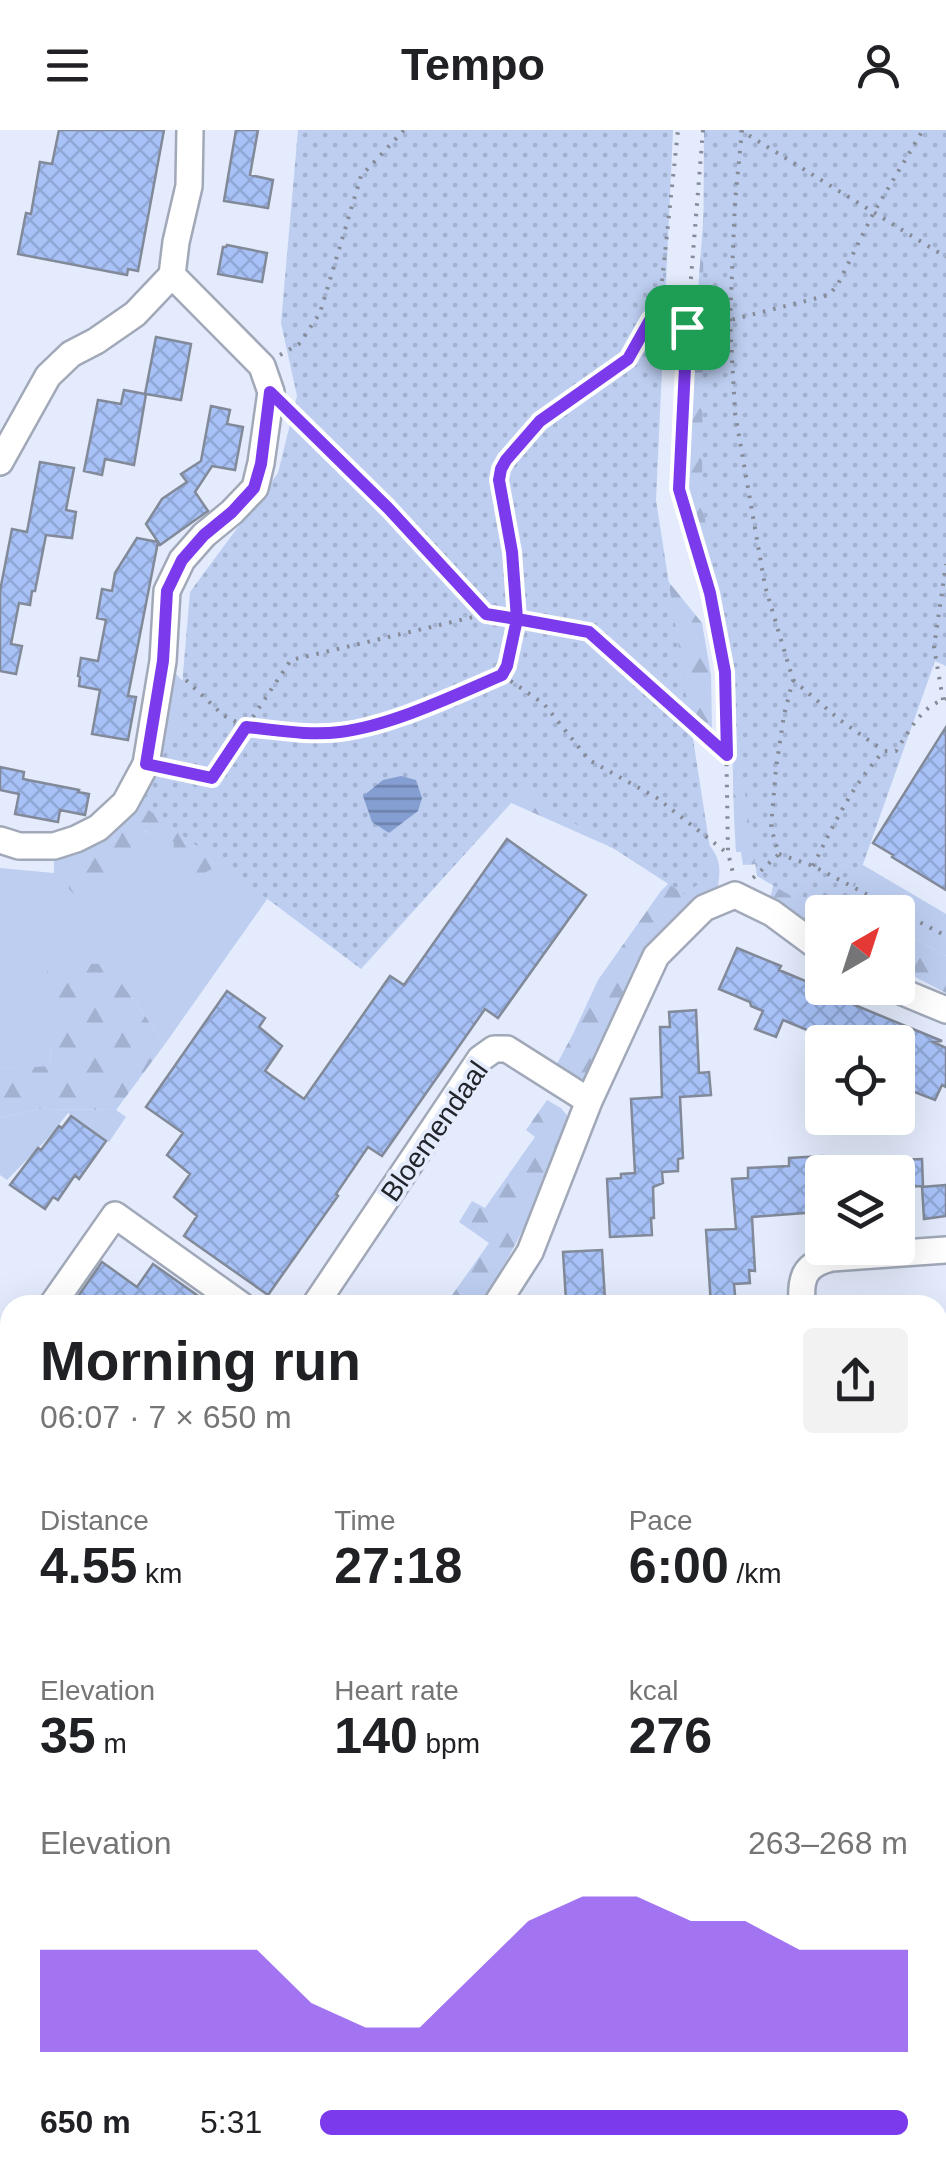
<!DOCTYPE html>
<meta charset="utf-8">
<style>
body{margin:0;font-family:Arial,sans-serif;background:#f2f2f2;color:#202124;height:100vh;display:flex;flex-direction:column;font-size:38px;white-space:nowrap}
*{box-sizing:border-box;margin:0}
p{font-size:32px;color:#757577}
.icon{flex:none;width:55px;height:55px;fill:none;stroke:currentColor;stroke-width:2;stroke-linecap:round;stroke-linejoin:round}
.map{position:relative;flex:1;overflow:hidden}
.details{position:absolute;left:0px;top:1165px;width:948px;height:888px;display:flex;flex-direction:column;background:#fff;border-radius:30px 30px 0 0;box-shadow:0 10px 40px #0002}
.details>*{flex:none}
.needle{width:65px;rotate:39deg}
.controls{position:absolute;left:805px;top:765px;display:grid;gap:20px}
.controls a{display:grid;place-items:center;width:110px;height:110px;border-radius:10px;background:#fff;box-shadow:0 10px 40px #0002;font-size:50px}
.pin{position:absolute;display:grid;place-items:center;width:85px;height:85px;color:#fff;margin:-42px;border-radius:20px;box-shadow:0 5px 15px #0006}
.round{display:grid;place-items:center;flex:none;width:105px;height:105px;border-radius:10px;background:#f2f2f2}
.head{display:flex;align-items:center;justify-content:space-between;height:170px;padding:0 40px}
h1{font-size:55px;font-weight:700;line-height:75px}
.metrics{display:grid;grid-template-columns:repeat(3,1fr);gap:15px;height:170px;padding:10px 40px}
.metrics div{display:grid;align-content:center}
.metrics b{font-size:50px;font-weight:700}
.metrics small{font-size:28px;font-weight:400}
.metrics p{font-size:28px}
.chart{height:280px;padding:20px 40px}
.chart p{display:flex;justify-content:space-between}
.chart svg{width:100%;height:180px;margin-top:10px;fill:#7c3aed;opacity:.7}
ul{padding:0 40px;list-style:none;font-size:32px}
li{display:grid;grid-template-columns:160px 120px 1fr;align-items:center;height:75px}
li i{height:25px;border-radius:12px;background:#7c3aed}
header{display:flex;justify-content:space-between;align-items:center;height:130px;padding:0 40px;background:#fff;font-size:45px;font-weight:700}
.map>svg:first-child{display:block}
</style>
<header><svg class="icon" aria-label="menu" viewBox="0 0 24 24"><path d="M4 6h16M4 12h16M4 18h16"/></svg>Tempo<svg class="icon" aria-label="person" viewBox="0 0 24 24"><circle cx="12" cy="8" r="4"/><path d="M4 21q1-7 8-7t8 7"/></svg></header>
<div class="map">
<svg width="946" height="2051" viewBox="0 0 946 2051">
<defs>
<pattern id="forest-firs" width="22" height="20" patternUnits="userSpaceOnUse" patternTransform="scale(2.5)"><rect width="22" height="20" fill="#bdcef1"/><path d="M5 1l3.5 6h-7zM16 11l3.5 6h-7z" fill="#a2b1cf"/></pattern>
<pattern id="park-dots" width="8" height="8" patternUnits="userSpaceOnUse" patternTransform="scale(2.5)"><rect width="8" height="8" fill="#bdcef1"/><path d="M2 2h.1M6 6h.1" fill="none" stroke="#a2b1cf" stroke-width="1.8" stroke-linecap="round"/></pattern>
<pattern id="water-rules" width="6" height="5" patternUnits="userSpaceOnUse" patternTransform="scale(2.5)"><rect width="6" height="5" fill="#859ed2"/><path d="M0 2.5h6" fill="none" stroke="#6c81ab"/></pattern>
<pattern id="building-cross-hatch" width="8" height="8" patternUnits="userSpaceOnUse" patternTransform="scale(2.5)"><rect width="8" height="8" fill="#a8c2f8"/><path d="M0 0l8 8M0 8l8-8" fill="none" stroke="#90a7d5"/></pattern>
</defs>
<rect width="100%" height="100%" fill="#e3ebfc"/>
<!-- grass -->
<path fill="#bdcef1" d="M169,542L176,544L200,570L208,641L154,628Z
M143,701L233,727L277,755L165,914L122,854L48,832L51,937L0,939V738L54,743V722L70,720L119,755Z
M846,725L946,784V826L898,799V782H867L810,752Z
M39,979L116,980L126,987L109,1012L68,983L49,1007L7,1050L0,1045V988Z
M331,2042L409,2043L408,2051H249Z"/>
<!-- forest -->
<path fill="url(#forest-firs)" d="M710,0L760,734L743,735L741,722H736C733,680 733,639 732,598C732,578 734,557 731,537C722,467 689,404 685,334Z
M638,414L702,493L711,545L712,602L632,525Z
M372,605L706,711C720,727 721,736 718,756L630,855L602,910L579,964L551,945L573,904L598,850L661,761L676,746L509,672L233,727L201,745H185L172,732L174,712L144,701L119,755L94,776L78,768L69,759L70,720L138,661Z
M781,723L811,752L867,782H822V800L769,773Z
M898,799L946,826V863L898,838Z
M47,832L100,834L122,854L165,914L116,980L39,979L0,988V939L51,936Z
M547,970L561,978L570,989C545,1054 519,1118 478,1175H445L489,1113L459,1092L472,1071L485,1078L535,1007L526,1000Z"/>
<!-- park -->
<path fill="url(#park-dots)" d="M298,0H673L656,370L714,744L684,764L523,660L361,839L134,669L178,602L190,462L278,343L297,266L281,193Z
M704,0H946V536L935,531L846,782L822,784L757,746L702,368Z"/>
<!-- water -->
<path fill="url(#water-rules)" d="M401,646L416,650L422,668L418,681L389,703L372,692L363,666L383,650Z"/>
<!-- building -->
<path fill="url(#building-cross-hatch)" stroke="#828a99" stroke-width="2.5" d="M59,0H164L138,141L128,139L127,145L18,124L26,83L31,84L40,32L52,34Z
M236,0H258L250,45L273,50L268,78L224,71Z
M227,115L267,123L262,152L218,144L223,117H226Z
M156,207L191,214L181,270L146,264L134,335L105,329L102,345L84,341L98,270L121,274L124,260L145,264Z
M211,276L230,280L227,294L243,297L235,340L212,336L195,362L208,381L160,415L146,394L162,369L187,352L181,344L201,331Z
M40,332L74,338L66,380L76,382L72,408L46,405L35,461H32L30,475L19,473L11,514L22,516L16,544L0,541V461L12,399L27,402Z
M137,408L158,412L128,566L136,567L128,610L92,604L100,560L79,556L80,547L78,546L81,528L98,531L106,490L97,488L102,459L112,461L115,443Z
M946,597V760L892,727L893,725L873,713Z
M0,637L24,642L23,649L79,660L78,662L89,664L85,685L60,680L58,692L15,684L19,664L0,660Z
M507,709L586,765L498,888L485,879L382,1026L368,1017L336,1064L338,1066L268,1165L184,1106L197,1086L174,1067L190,1044L167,1025L183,1003L146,977L227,861L265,888L259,897L282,916L265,941L304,969L390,846L404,855Z
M737,818L781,836L779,840L846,868L845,871L942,911L933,912L946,918V957L942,955L935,970L912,961L898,993V912H836L783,890L776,907L755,899L763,881L751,876L750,872L719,859Z
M696,880L699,943L709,942L711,965L680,967L683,1028L678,1029V1041L662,1042L663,1053L653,1057L654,1088H651L652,1105L610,1107L607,1049L621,1048V1044L635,1043L631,969L662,967L660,897H670L669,882Z
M71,986L106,1011L79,1049L75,1045L58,1070L53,1067L45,1079L10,1055L38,1018L41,1020L59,996L62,998Z
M822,1026V1076H819L818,1082L752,1087L755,1141L749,1140L750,1153L734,1154L736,1175H711L706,1100L736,1099L732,1049L748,1048V1038L789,1036V1028Z
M922,1029L923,1056L898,1057V1030Z
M946,1055V1086L924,1089L922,1057Z
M602,1120L605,1170L566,1171L563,1122Z
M102,1132L137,1157L153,1134L211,1175H72Z"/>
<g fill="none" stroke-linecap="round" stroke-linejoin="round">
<defs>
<path id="minor" d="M0,332L48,246L71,224L96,211L135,184L172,145L176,112L189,56L190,0
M0,710L19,716H54L76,709L98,698L125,673L146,634L163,531L167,461L182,430L204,405L232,382L255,358L261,333L271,262L262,236L172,145
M893,858L946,880
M52,1175L115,1085L241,1175
M315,1175L480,929L494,919H507L589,971
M496,1175L530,1122L589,971L656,826L704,778L735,765L772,783L822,820
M802,1175C800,1148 804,1134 832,1128L946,1120
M938,1541H946
M0,1592L10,1591
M938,1703H946
M0,1822L10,1821
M938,1946L946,1947
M69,2042L70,2051
M422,2051V2042
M769,2051V2042"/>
</defs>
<!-- minor casing -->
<use href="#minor" stroke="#a1a9b9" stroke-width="30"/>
<!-- path -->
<path stroke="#868b97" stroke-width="4" stroke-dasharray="2.5 8" stroke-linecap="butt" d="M703,0L687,197L679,359L710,463L725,542L728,723L733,743
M740,0L946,127
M742,0L735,72L730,191L735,283L765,456L793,550L784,585L776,638L771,698L779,724
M650,190L687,197H703L829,165L838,154L874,82L923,0
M280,225L299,214L320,183L361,46L404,0
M292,283L388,378L486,484
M502,545L544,574L589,630L657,668L727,723
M186,550L223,585L246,597L302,603L339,602L363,597L433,575L502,545C532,497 507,404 499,350L501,339L506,330L540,291L627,229L650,190L661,161L678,0
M793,550L840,590L884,621
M943,570L934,517L946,434
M171,639L212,648L291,530L486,484L589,502L727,625
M779,724L813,736L946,806
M813,736C833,696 852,655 884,621H896C910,600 921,576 946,569
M753,748L779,724
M938,1262H946
M0,1451L10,1450
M0,1892L10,1891
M0,2017H10
M330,2042V2051"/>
<!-- minor -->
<use href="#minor" stroke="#fff" stroke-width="25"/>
</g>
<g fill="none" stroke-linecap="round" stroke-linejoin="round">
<defs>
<path id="route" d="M687,197L650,190L628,229L540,291L506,330L501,339L499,350L512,422L517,489L486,484L388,378L270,262L261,334L254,358L232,382L204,405L182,430L167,461L163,531L146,634L212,648L246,597C277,600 309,606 340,602C393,595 453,566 502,545L507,536L517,489L589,502L727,625L725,542L710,463L679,359L687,197"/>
</defs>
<!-- route casing -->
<use href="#route" stroke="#fff" stroke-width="20"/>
<!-- route -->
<use href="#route" stroke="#7c3aed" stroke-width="12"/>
</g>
<g text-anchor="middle" stroke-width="8" stroke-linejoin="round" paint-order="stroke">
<!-- street labels -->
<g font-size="28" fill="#21242a" stroke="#e3ebfc">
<text transform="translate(434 1001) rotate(-55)" y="10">Bloemendaal</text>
</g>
</g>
</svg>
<div class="controls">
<a><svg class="needle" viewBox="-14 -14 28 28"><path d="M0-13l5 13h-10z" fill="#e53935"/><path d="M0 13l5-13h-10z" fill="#757577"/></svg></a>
<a><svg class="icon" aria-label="locate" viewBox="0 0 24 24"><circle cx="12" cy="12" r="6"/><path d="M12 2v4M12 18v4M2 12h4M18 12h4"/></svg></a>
<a><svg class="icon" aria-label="layers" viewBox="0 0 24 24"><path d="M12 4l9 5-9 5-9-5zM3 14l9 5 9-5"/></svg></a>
</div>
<div class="pin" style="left:687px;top:197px;background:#1e9e55"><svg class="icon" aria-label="arrive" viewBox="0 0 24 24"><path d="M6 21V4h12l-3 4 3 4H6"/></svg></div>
<section class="details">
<div class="head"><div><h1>Morning run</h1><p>06:07 · 7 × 650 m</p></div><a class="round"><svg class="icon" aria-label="share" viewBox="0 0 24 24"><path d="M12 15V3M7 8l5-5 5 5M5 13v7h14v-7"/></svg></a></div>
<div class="metrics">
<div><p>Distance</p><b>4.55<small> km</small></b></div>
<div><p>Time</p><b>27:18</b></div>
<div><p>Pace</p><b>6:00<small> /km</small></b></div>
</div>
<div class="metrics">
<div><p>Elevation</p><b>35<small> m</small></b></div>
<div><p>Heart rate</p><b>140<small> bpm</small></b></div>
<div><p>kcal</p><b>276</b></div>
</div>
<div class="chart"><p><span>Elevation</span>263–268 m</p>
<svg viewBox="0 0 160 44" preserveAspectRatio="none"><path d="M0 44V19L10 19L20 19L30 19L40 19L50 32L60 38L70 38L80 25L90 12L100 6L110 6L120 12L130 12L140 19L150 19L160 19V44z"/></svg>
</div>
<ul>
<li><b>650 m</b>5:31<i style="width:100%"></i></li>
</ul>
</section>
</div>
